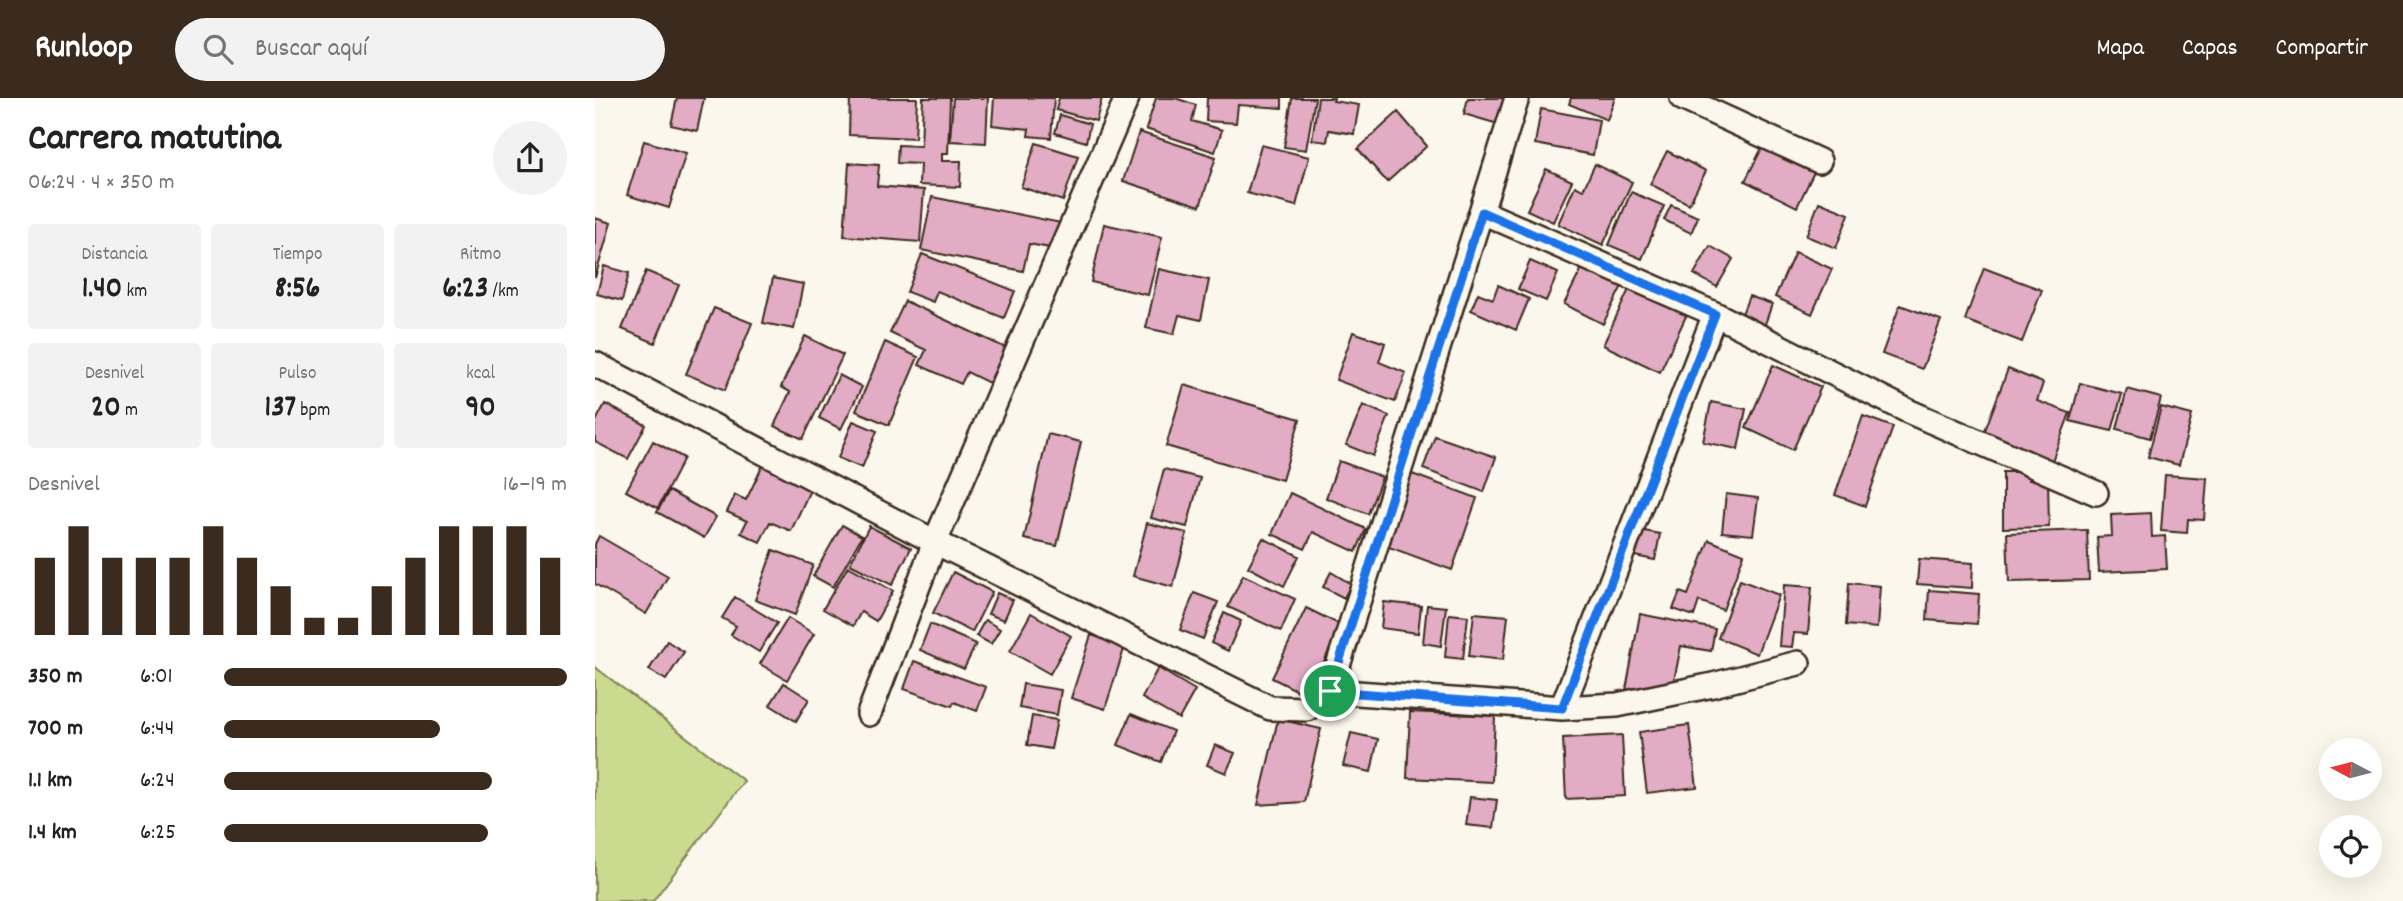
<!DOCTYPE html>
<html lang="es">
<meta charset="utf-8">
<style>
body{margin:0;font-family:Dekko,sans-serif;background:#f2f2f2;color:#222;height:100vh;display:flex;flex-direction:column;font-size:26px;white-space:nowrap}
*{box-sizing:border-box;margin:0}
p{font-size:23px;color:#767676}
.icon{flex:none;width:38px;height:38px;fill:none;stroke:currentColor;stroke-width:2;stroke-linecap:round;stroke-linejoin:round}
.map{position:relative;flex:1;overflow:hidden}
.details{display:flex;flex-direction:column;background:#fff;width:595px}
.details>*{flex:none}
.needle{width:46px;rotate:277deg}
.buttons{position:absolute;left:1724px;top:640px;display:grid;gap:14px}
.buttons a{display:grid;place-items:center;width:63px;height:63px;border-radius:50%;background:#fff;box-shadow:0 7px 28px #0002;font-size:35px}
.pin{position:absolute;display:grid;place-items:center;width:60px;height:60px;color:#fff;margin:-30px;border:4px solid #fff;border-radius:50%;box-shadow:0 2px 7px #0007}
.round{display:grid;place-items:center;flex:none;width:74px;height:74px;border-radius:37px;background:#f2f2f2}
.summary{display:flex;align-items:center;justify-content:space-between;height:119px;padding:0 28px}
h1{font-size:38px;font-weight:700;line-height:52px}
.stats{display:grid;grid-template-columns:repeat(3,1fr);gap:10px;height:119px;padding:7px 28px}
.stats div{display:grid;align-content:center;border-radius:7px;background:#f2f2f2;text-align:center}
.stats b{font-size:30px;font-weight:700}
.stats small{font-size:19px;font-weight:400}
.stats p{font-size:19px}
.chart{height:196px;padding:14px 28px}
.chart p{display:flex;justify-content:space-between}
.chart svg{width:100%;height:126px;margin-top:7px;stroke:#3b2a1e;stroke-width:6}
ul{padding:0 28px;list-style:none;font-size:23px}
li{display:grid;grid-template-columns:112px 84px 1fr;align-items:center;height:52px}
li i{height:18px;border-radius:9px;background:#3b2a1e}
header{display:flex;align-items:center;gap:42px;box-sizing:border-box;height:98px;padding:0 35px;background:#3b2a1e;color:#fff}
header strong{font-size:33px}
nav{display:flex;gap:38px;margin-inline-start:auto;font-size:24px}
.search{width:490px;height:63px;background:#f2f2f2;display:flex;align-items:center;gap:18px;box-sizing:border-box;padding:0 24px;border-radius:38px;color:#767676;font-size:26px}
main{display:flex;flex:1;min-height:0}
.map>svg:first-child{display:block}
</style>
<header>
<strong>Runloop</strong>
<div class="search"><svg class="icon" aria-label="search" viewBox="0 0 24 24"><circle cx="10" cy="10" r="6"/><path d="M15 15l6 6"/></svg>Buscar aquí</div>
<nav><a>Mapa</a><a>Capas</a><a>Compartir</a></nav>
</header>
<main>
<section class="details">
<div class="summary"><div><h1>Carrera matutina</h1><p>06:24 · 4 × 350 m</p></div><a class="round"><svg class="icon" aria-label="share" viewBox="0 0 24 24"><path d="M12 15V3M7 8l5-5 5 5M5 13v7h14v-7"/></svg></a></div>
<div class="stats">
<div><p>Distancia</p><b>1.40<small> km</small></b></div>
<div><p>Tiempo</p><b>8:56</b></div>
<div><p>Ritmo</p><b>6:23<small> /km</small></b></div>
</div>
<div class="stats">
<div><p>Desnivel</p><b>20<small> m</small></b></div>
<div><p>Pulso</p><b>137<small> bpm</small></b></div>
<div><p>kcal</p><b>90</b></div>
</div>
<div class="chart"><p><span>Desnivel</span>16–19 m</p>
<svg viewBox="0 0 160 44" preserveAspectRatio="none"><path d="M5 44V17M15 44V6M25 44V17M35 44V17M45 44V17M55 44V6M65 44V17M75 44V27M85 44V38M95 44V38M105 44V27M115 44V17M125 44V6M135 44V6M145 44V6M155 44V17"/></svg>
</div>
<ul>
<li><b>350 m</b>6:01<i style="width:100%"></i></li>
<li><b>700 m</b>6:44<i style="width:63%"></i></li>
<li><b>1.1 km</b>6:24<i style="width:78%"></i></li>
<li><b>1.4 km</b>6:25<i style="width:77%"></i></li>
</ul>
</section>
<div class="map">
<svg width="1808" height="803" viewBox="0 0 1808 803">
<rect width="100%" height="100%" fill="#fbf7ec"/>
<filter id="ink" filterUnits="userSpaceOnUse"><feTurbulence type="fractalNoise" baseFrequency=".0143" numOctaves="2"/><feDisplacementMap in="SourceGraphic" scale="14" xChannelSelector="R" yChannelSelector="G"/><feConvolveMatrix kernelMatrix="1 2 1 2 8 2 1 2 1" color-interpolation-filters="sRGB"/></filter>
<g filter="url(#ink)">
<!-- green -->
<path fill="#cada8e" stroke="#828256" stroke-width="2" d="M0,569L149,683L58,803H0Z"/>
<!-- building -->
<path fill="#e2acc4" stroke="#3b2a1e" stroke-width="2" d="M82,0H109L102,33L76,27Z
M255,0H322L320,40L254,37Z
M328,0H355L353,55H347V63H366L365,89L324,87L325,66L302,65L303,47L326,48Z
M358,0H393L391,45L355,43Z
M399,0H459L456,40L433,38L434,31L397,27Z
M464,0H507L501,23L461,12Z
M561,0H580L601,7L597,23L627,32L620,54L551,31Z
M612,0H687V10L643,7L641,25L611,23Z
M697,0H720L711,52L689,49Z
M723,0H739L738,3L764,7L759,36L734,32L732,44L717,42Z
M873,0H910L903,26L869,16Z
M976,0H1020L1012,22L974,6Z
M946,11L1004,22L998,57L940,46Z
M803,14L832,48L792,84L763,51Z
M465,17L495,26L491,44L460,35Z
M544,34L621,59L605,108L528,83Z
M49,43L91,55L74,110L32,97Z
M441,45L483,58L468,103L426,89Z
M666,47L714,59L701,108L652,95Z
M1168,48L1219,74L1202,109L1150,83Z
M1072,53L1111,73L1094,106L1055,86Z
M254,65L284,67L282,88L329,92L325,144L249,138Z
M1000,66L1037,84L1008,147L963,126L980,88L988,92Z
M951,71L977,83L958,124L932,112Z
M1036,94L1069,108L1047,161L1014,147Z
M337,99L466,125L460,151L434,146L428,173L326,152Z
M1224,104L1254,116L1241,150L1211,138Z
M1076,107L1103,119L1096,135L1069,122Z
M0,120L16,125L0,180Z
M509,126L567,139L553,197L496,184Z
M1115,148L1138,161L1122,189L1099,176Z
M1200,154L1237,171L1217,216L1180,199Z
M327,156L420,193L409,220L342,193L338,204L312,194Z
M935,163L963,175L951,203L923,191Z
M990,164L1029,184L1008,226L969,206Z
M9,168L34,175L27,203L2,196Z
M1389,170L1447,192L1427,244L1370,222Z
M564,171L614,182L606,222L584,217L579,236L551,230Z
M51,173L84,187L60,245L27,231Z
M178,180L208,186L199,231L168,225Z
M903,187L934,201L921,232L876,212L883,195L898,201Z
M1035,189L1092,216L1065,274L1008,247Z
M1154,198L1177,206L1169,229L1145,221Z
M310,203L411,250L394,285L372,274L366,286L324,267L331,252L295,235Z
M1305,207L1346,222L1327,271L1287,256Z
M119,210L157,225L130,292L91,276Z
M758,234L790,245L784,264L811,275L800,304L741,282Z
M210,238L248,257L208,341L179,328L195,294L186,289Z
M290,244L323,259L294,327L261,313Z
M1178,267L1226,289L1198,352L1151,330Z
M1413,271L1448,285L1442,303L1475,315L1455,368L1386,343Z
M244,277L267,289L246,331L224,320Z
M1485,285L1527,296L1517,333L1475,323Z
M589,287L705,321L687,382L571,348Z
M1532,291L1566,300L1555,340L1522,331Z
M1116,304L1151,311L1143,351L1108,344Z
M10,306L51,327L33,361L0,344V325Z
M768,307L794,318L778,358L751,347Z
M1566,309L1597,317L1584,367L1553,359Z
M1268,318L1298,329L1270,408L1240,397Z
M258,323L282,333L267,370L243,360Z
M453,336L486,344L462,448L429,441Z
M840,338L901,359L889,394L828,371Z
M58,343L89,360L63,410L31,393Z
M744,363L787,379L773,416L731,400Z
M168,367L216,390L196,433L175,424L165,444L146,435L152,423L132,414L140,397L151,402Z
M569,371L605,380L592,429L556,420Z
M1408,374H1434V382H1453L1454,429L1408,430Z
M817,376L882,400L857,472L791,448Z
M1570,377L1612,380L1609,422L1593,421L1592,435L1566,433Z
M74,393L121,419L109,440L62,414Z
M695,395L771,431L761,454L718,434L710,451L677,436Z
M1131,396L1163,400L1158,437L1127,434Z
M1556,415L1557,439L1570,438L1572,471L1504,474L1502,439L1517,438L1516,417Z
M552,425L592,435L578,489L538,478Z
M247,427L267,438L238,489L218,478Z
M274,428L316,450L297,487L255,466Z
M1039,431L1065,436L1060,462L1034,457Z
M1492,432L1494,482L1414,484L1412,435Z
M4,438L73,478L51,516L0,486V446Z
M668,440L704,458L689,488L653,469Z
M1114,442L1149,456L1128,512L1104,503L1099,518L1078,511L1085,494L1093,497Z
M178,452L218,467L200,517L160,502Z
M1324,461L1378,465L1377,490L1322,486Z
M253,468L298,493L281,523L266,514L258,528L228,511Z
M358,474L397,494L377,534L338,515Z
M736,474L756,486L749,500L728,489Z
M648,477L700,501L686,533L633,509Z
M1145,482L1184,497L1162,556L1123,540Z
M1254,485L1285,488L1282,530L1251,527Z
M1189,487L1217,489L1213,536L1199,535L1197,549L1184,548Z
M1334,492L1384,496L1382,526L1332,522Z
M402,495L418,502L409,522L393,516Z
M599,495L623,504L608,541L585,532Z
M140,499L182,525L164,554L136,537L141,528L127,520Z
M789,504L826,508L823,535L786,530Z
M832,507L851,509L846,548L828,545Z
M711,510L746,527L713,598L677,580Z
M436,515L476,538L455,576L415,553Z
M629,515L646,523L633,553L616,545Z
M879,515L913,518L908,562L874,558Z
M854,516L873,518L868,561L850,559Z
M1045,516L1120,531L1116,553L1086,548L1079,583L1031,592Z
M193,520L219,536L192,582L165,566Z
M390,522L405,531L396,546L381,538Z
M335,526L381,546L369,571L325,552Z
M496,537L530,548L510,611L476,600Z
M72,543L89,554L71,582L54,572Z
M319,563L391,589L382,613L359,604L357,608L309,591Z
M563,570L600,592L584,621L547,600Z
M189,585L214,601L201,623L175,607Z
M428,586L466,592L462,617L424,610Z
M815,614L900,618L897,684L812,680Z
M536,616L578,633L566,664L523,647Z
M437,618L462,622L456,651L432,647Z
M683,621L726,631L709,704L663,707Z
M1094,627L1102,689L1052,695L1044,634Z
M756,635L783,641L776,674L748,668Z
M1027,637L1030,698L971,701L968,640Z
M620,647L640,655L631,675L612,667Z
M875,699L902,702L898,730L871,727Z"/>
<g fill="none" stroke-linecap="round" stroke-linejoin="round">
<defs>
<path id="minor" d="M1087,0L1224,63
M887,114L1120,216L1315,314L1501,395
M0,266L340,444L675,610L712,611L735,593L967,610L1022,607L1118,587L1203,565
M735,593L922,0
M967,610L1120,216
M274,616L340,444L532,0"/>
</defs>
<!-- minor casing -->
<use href="#minor" stroke="#3b2a1e" stroke-width="28"/>
<!-- minor -->
<use href="#minor" stroke="#fbf7ec" stroke-width="23"/>
</g>
</g>
<g fill="none" stroke-linecap="round" stroke-linejoin="round" filter="url(#ink)">
<defs>
<path id="route" d="M887,114L1120,216L967,610L735,593Z"/>
</defs>
<!-- route casing -->
<use href="#route" stroke="#fff" stroke-width="14"/>
<!-- route -->
<use href="#route" stroke="#1a73e8" stroke-width="9"/>
</g>
</svg>
<div class="buttons">
<a><svg class="needle" viewBox="-14 -14 28 28"><path d="M0-13l5 13h-10z" fill="#e53935"/><path d="M0 13l5-13h-10z" fill="#767676"/></svg></a>
<a><svg class="icon" aria-label="locate" viewBox="0 0 24 24"><circle cx="12" cy="12" r="6"/><path d="M12 2v4M12 18v4M2 12h4M18 12h4"/></svg></a>
</div>
<div class="pin" style="left:735px;top:593px;background:#1e9e55"><svg class="icon" aria-label="arrive" viewBox="0 0 24 24"><path d="M6 21V4h12l-3 4 3 4H6"/></svg></div>
</div>
</main>
